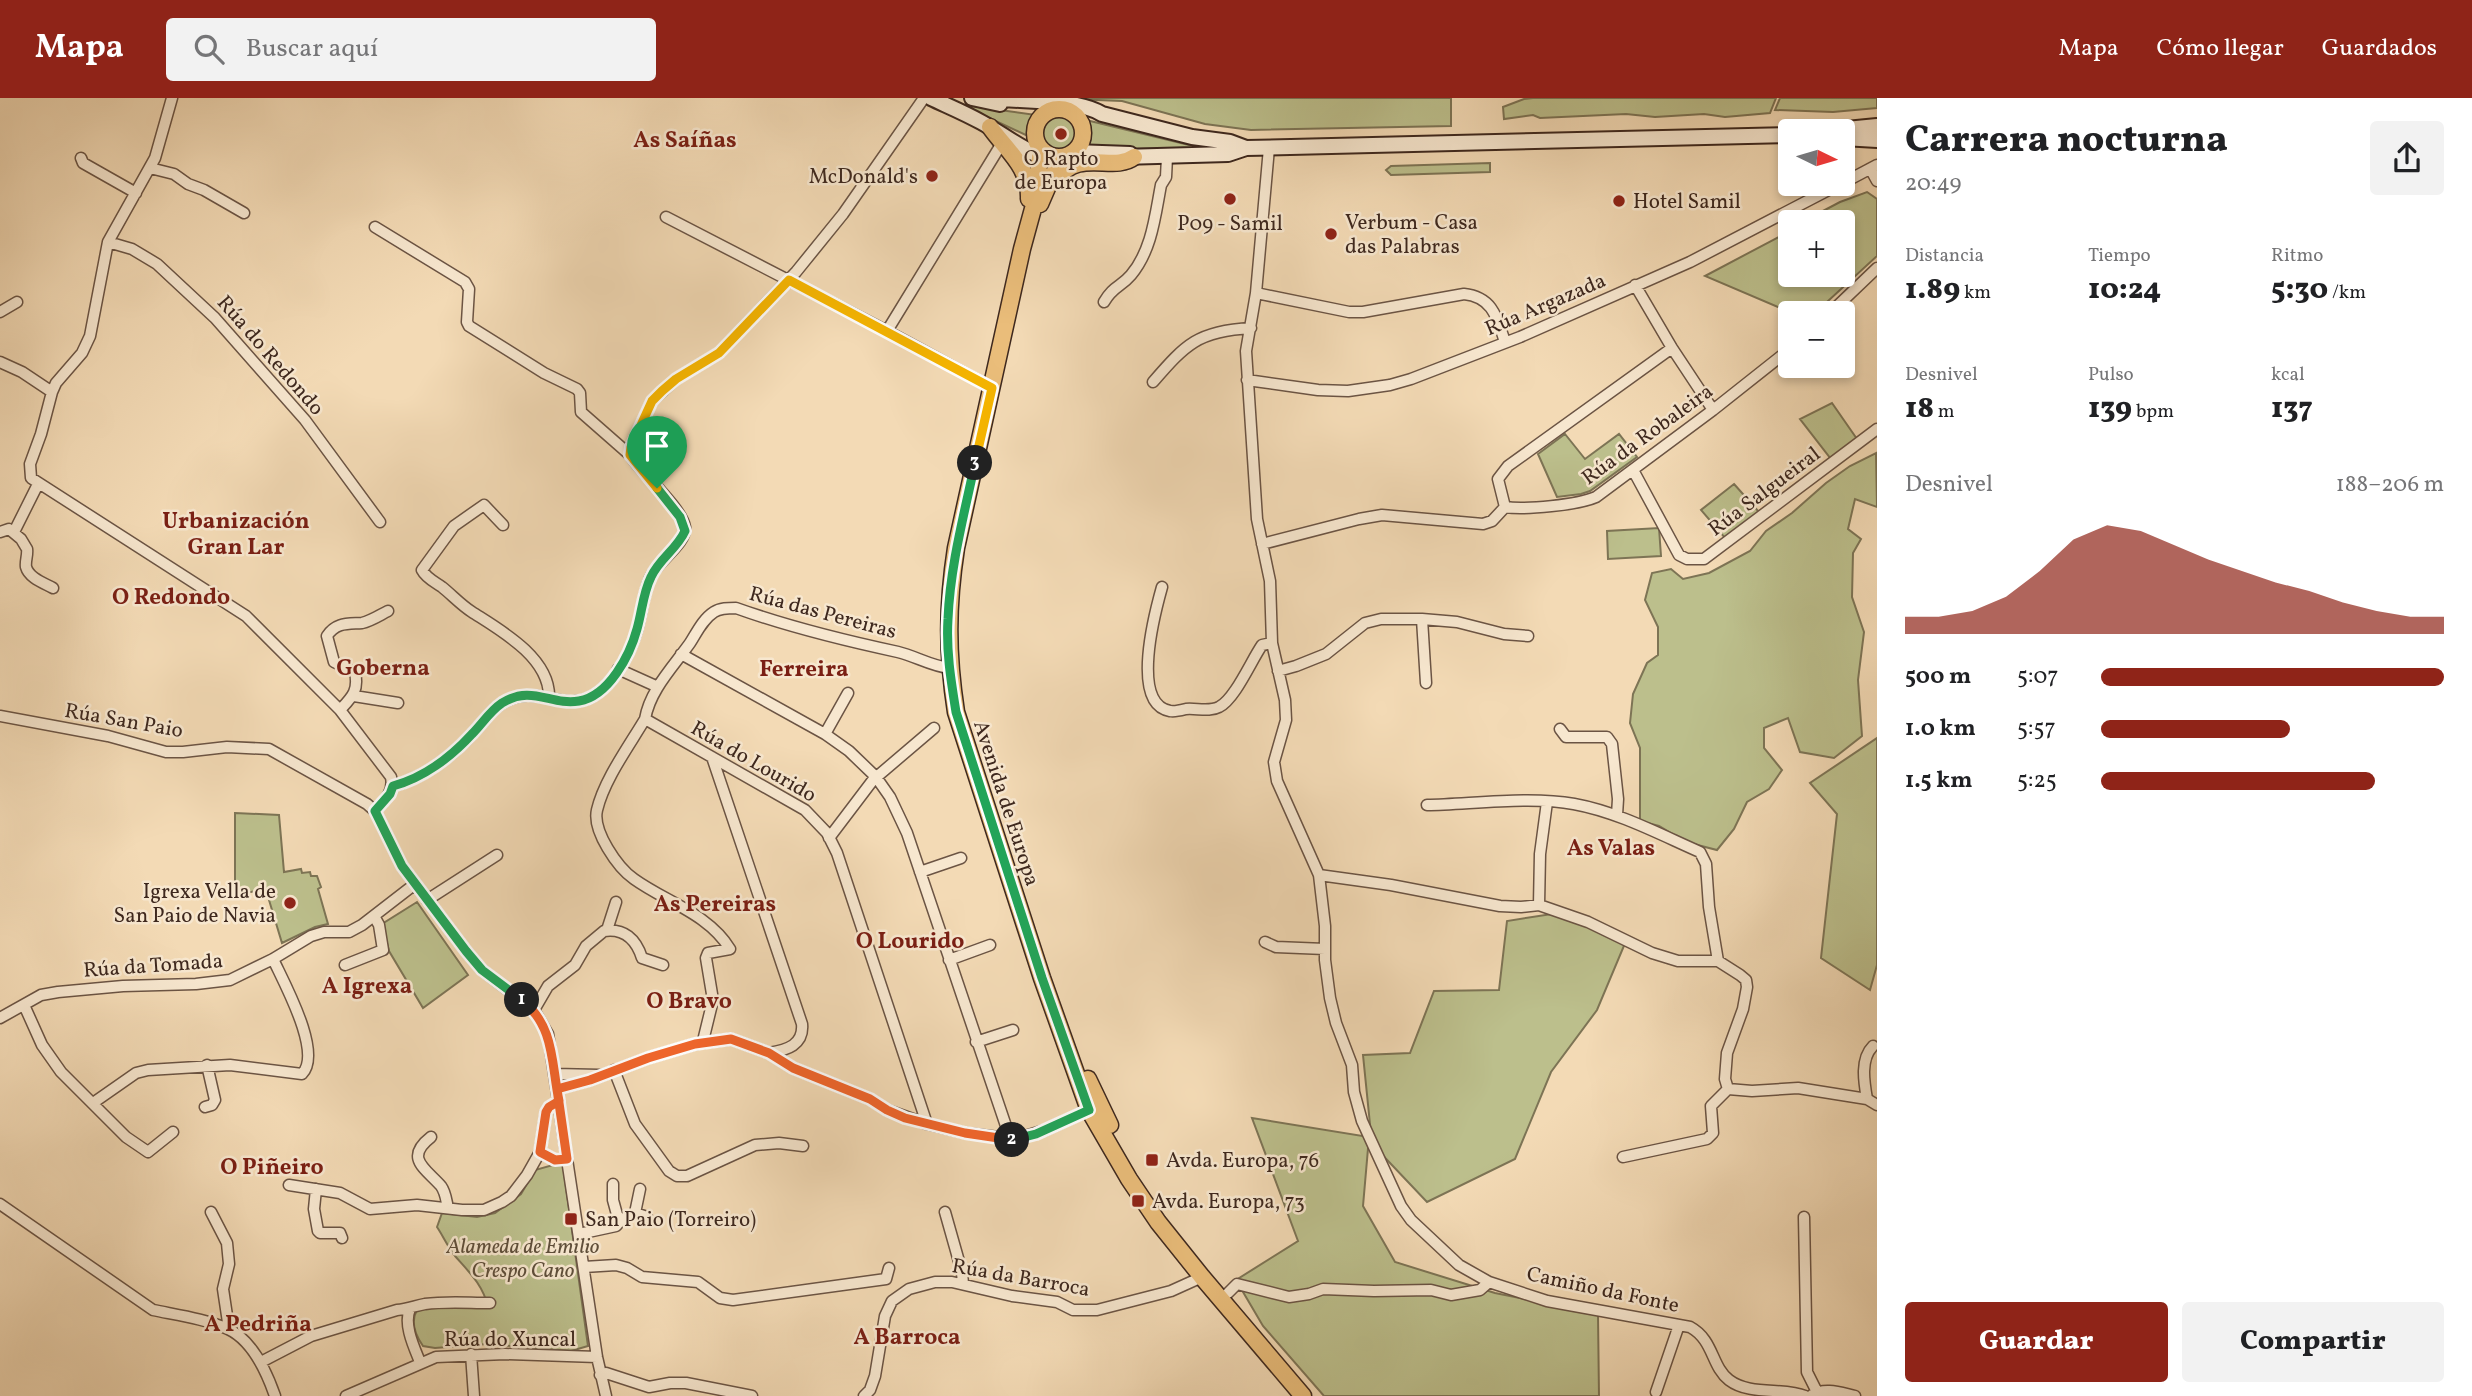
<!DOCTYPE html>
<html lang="es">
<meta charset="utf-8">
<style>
body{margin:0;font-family:Vollkorn,serif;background:#f2f2f2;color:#202124;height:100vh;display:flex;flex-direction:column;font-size:26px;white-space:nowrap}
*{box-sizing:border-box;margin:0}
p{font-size:23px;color:#757577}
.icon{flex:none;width:38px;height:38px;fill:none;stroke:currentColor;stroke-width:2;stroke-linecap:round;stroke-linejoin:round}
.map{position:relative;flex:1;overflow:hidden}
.side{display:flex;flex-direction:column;background:#fff;width:595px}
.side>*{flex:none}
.needle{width:46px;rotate:95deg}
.fabs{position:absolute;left:1778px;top:21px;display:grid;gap:14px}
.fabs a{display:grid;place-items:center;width:77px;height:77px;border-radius:7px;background:#fff;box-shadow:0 4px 10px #0003;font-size:35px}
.pin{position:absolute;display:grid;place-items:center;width:60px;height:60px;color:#fff;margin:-72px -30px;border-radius:50% 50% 50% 0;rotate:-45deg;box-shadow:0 0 7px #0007}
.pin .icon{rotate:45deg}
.km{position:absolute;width:35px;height:35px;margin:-18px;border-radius:50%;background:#222;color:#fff;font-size:19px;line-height:35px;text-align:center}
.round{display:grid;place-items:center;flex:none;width:74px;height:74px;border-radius:7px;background:#f2f2f2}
.overview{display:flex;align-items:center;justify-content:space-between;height:119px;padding:0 28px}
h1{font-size:38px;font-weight:800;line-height:52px}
.stats{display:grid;grid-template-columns:repeat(3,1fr);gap:10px;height:119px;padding:7px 28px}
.stats div{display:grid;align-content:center}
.stats b{font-size:30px;font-weight:800}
.stats small{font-size:19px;font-weight:400}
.stats p{font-size:19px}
.chart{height:196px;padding:14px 28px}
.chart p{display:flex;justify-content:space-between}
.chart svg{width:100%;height:126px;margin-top:7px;fill:#8f2418;opacity:.7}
.cta{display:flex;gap:14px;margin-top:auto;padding:14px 28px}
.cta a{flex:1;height:80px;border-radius:7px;background:#8f2418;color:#fff;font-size:28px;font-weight:800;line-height:80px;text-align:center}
.cta a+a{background:#f2f2f2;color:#202124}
ul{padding:0 28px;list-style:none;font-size:23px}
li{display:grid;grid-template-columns:112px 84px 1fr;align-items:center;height:52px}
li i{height:18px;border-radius:9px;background:#8f2418}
header{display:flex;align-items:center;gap:42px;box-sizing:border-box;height:98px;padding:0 35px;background:#8f2418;color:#fff}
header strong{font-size:33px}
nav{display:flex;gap:38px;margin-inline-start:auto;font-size:24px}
.search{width:490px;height:63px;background:#f2f2f2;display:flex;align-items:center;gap:18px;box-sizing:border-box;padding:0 24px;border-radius:7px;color:#757577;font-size:26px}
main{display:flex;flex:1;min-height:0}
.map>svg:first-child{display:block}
</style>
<header>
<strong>Mapa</strong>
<div class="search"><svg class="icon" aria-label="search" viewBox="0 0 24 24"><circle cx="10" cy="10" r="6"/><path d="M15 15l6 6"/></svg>Buscar aquí</div>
<nav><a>Mapa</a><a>Cómo llegar</a><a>Guardados</a></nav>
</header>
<main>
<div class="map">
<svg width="1877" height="1298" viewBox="0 0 1877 1298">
<rect width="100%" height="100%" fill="#f3dab5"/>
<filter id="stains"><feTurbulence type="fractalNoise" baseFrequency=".00286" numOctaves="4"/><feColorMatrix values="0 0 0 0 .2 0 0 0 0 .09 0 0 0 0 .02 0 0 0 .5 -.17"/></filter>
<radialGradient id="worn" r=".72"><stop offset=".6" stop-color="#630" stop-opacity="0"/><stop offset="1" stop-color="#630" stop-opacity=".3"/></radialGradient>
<!-- green -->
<path fill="#bcbf8c" stroke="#7d7455" stroke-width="2" d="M1046,0H1451V28L1251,32L1205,26L1122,3Z
M1533,0H1776L1770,15L1725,19L1704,16L1655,19L1626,16L1540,20L1533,17L1504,21L1503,9L1524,1Z
M1780,0H1877V10L1833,14L1775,12Z
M971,8L1036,17L1031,27L1030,39L970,11Z
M1043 36a17 17 0 1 1 34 0a17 17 0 1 1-34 0Z
M1086,22L1193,48L1239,50L1085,51L1089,38Z
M1490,65V74L1391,77L1386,72L1391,68Z
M1867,94L1877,101V158L1815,215H1792L1705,178L1790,133V177H1843V124H1802L1840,104Z
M1832,305L1857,341L1831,361L1800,321Z
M1565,336L1585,361L1619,336L1637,359L1590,393L1581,396L1557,399L1538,356Z
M1876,355L1877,409L1855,401L1848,431L1861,441L1853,455L1852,499L1864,534L1858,582L1862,638L1834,660L1800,654L1788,620L1764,630V650L1782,672L1769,691L1747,704L1734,731L1717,752L1686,744L1659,728L1640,723V650L1630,625L1633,596L1647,565L1658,557V529L1645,502L1652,475L1671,471L1683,481L1709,475L1750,453L1766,433L1792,415L1826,385L1850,368Z
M1734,386L1759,414L1725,440L1701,412Z
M1659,430L1661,458L1608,461L1607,433Z
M1877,640V867L1870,892L1821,860L1837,716L1810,685Z
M235,715L279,717L284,774L301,771L302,775L310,774L311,778H317L321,789L318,791L328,826L315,829L282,845L266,792L235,796Z
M417,804L468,877L423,910L389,853L382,826Z
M1565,814L1626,843L1597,912L1551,974L1515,1061L1427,1104L1372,1046L1363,957L1410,955L1434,893L1499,892L1507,823Z
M1252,1020L1369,1039L1363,1108L1395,1164L1495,1195L1598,1216L1599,1298H1324L1263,1228L1236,1182L1298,1143Z
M560,1065L563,1067L588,1248L571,1253L487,1246L435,1250L423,1248C416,1238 410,1224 417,1212L424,1210L488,1209C483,1187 469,1174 455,1158C448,1149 443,1138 437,1129L442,1115L477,1119L495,1115L521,1096L535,1072Z"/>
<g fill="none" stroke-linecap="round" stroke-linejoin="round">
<defs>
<path id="street" d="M172,0L155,60L108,144L90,238L82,255L56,285L52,294L41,336L30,366L31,380L246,518L340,612L391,679C394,694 385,702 375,713
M81,60L83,65L136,95
M150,70L174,76L188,86L204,92L244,115
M1871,72L1877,83
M1843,85L1877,67
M666,119L887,233L992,290
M375,129L465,184L469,191L467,224L469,228L544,275L577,291L580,295L581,314L630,357
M108,144L132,151L157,166L215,220L305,322L380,424
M1635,187L1672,250L1713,312
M1256,195L1349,214H1363L1464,196C1493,199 1497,220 1505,244
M1104,204C1113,188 1121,189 1131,177C1152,152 1155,118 1161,87L1166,79L1167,59
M0,214L17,204
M1830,215L1877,170
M887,233L1002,45
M0,264L22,274L52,294
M1247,282L1318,292L1348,293L1390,287L1411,281L1520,239L1690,164L1840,86
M1153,284C1186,246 1198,233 1251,230
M1633,372L1679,457L1687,461H1704L1877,331
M1505,409C1525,412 1578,407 1596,399L1713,312L1790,251
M1505,409L1498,381L1508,368L1672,250
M503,427L484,407L454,428L422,472C426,480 435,484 442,489C452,497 461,507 472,514C500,532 549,559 549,598
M0,434L9,431L21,441L27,451C28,457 25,463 26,469C29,480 44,485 53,490
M14,434L38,386
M1262,446L1359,421L1382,417L1483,426L1492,423L1505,409
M1162,489C1155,514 1130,606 1170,613C1175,614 1182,612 1186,611C1196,610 1210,614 1219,609C1235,601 1251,563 1262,547L1272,545
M1422,521L1457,524L1504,536L1528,538
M681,556L825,636L849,653L876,679L890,699L907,735L1006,1028L1013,1036L1023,1039
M618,571L658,589
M1278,573L1296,568L1326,556L1365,525L1381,521H1422L1426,585
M354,598L398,605
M340,612C352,599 359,593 355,574L334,564L327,538C336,524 348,526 362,525C371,523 380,517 388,513
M0,618L108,638L166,654H183L227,649L269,651L367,706L375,713L402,768L466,853L482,872L534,912L548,936L597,1259L606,1298
M645,621L805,712L827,735L837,755L927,1026
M1560,631L1566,639H1607L1612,646L1618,701L1617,717
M825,636L848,595
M712,659L802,926C804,947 787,952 769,955
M393,688C423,680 451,659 472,636C482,626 490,613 501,606C534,584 561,613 589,600C613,589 630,556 637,532C642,515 643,497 650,480C657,463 687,446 685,429C682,410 641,375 630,357L631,349L652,303L676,281L719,255L796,174L843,116L924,0
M1427,707C1472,706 1531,698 1574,706C1618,714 1659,736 1700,754L1706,766L1709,809L1718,863
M829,740L873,682L934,630
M920,774L961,760
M1319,777L1391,787L1500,808L1521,809L1539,807L1588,824L1652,855L1678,863H1718L1740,877L1746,882L1747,889L1743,911L1727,955L1725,981L1728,991L1752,993L1798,990L1867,1001L1877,1007
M427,802L497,757
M1539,807L1540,756L1547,704
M607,832L616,804
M1265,844L1276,849L1325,851
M949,862L990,847
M345,867L383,852L379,827L374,818
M24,907L42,947L61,974L126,1039L148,1054L173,1034
M534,912L548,888L575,867L586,848L604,833C624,830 636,841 642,860L663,867
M0,920L41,897L58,894L123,888L196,886L230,882L273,861L311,838L324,834H349L362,827L415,786
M703,943L713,902L706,860L708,855L730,851C709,816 666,804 634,781C618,770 592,733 597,712C604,682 629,648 645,621C650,592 673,569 690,545C697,534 703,521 714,514C720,510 728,510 736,510C789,529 842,542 898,554C915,558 931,568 949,570
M976,944L1013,932
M614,972L635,1026L669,1073L677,1078H687L755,1047L779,1045L803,1048
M555,976L599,977
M557,991L590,982L648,960L695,946L731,941L769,955L793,970L870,1001L887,1012L927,1026L965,1035L1015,1041L1045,1032L1089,1012
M1867,1001C1864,984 1860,961 1873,948
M93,1005L136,975L148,972L230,967L302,976C323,955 284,885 273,861
M205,1009L212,1007L215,1002L207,967
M431,1039C404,1060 425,1070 441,1088C446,1095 446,1102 448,1110
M540,1054L555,1062L567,1061
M1623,1059L1707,1041L1713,1035L1711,1008L1728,991
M613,1086V1102L619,1124
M289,1087L340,1095L370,1111L417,1107L462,1112H484L502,1104L511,1098L527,1077L540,1054L546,1014L549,1009L559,1003
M316,1091L314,1111L318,1133L320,1135H340L342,1140
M0,1106L153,1212C177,1217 206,1221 228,1231C252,1242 267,1275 275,1298
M211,1114L227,1145L229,1166L223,1191L229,1231
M945,1114L962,1174L963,1186
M635,1115L640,1091
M1804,1119L1807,1274L1817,1294
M579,1136L616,1128L622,1121L635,1115L647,1119
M584,1169L616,1167L627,1170L642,1179L698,1184L720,1200L733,1202L886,1181L889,1170
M1489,1184L1547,1203L1690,1229C1714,1242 1711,1268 1729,1282C1750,1298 1783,1289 1805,1298
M1228,1195L1237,1186L1289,1199L1309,1196L1323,1191L1374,1193L1431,1192L1451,1197L1480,1192L1489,1184L1459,1167L1411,1122L1401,1108L1362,1023L1354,994L1352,967L1336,925L1330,900L1325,862V828L1319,777L1277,683L1274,664L1286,622L1285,602L1272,545L1270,483L1257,421L1246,253L1256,195L1269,50
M410,1211C403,1226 414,1249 420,1264
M471,1256L474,1298
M261,1264L311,1238L397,1212C407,1211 415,1208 425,1206C446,1203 468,1205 490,1205
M600,1277L606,1275L649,1289L670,1285H686L752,1298
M1656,1294L1679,1227
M1812,1297C1825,1289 1841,1295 1855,1298
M346,1298L436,1259L505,1256L597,1259
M864,1298L870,1292L875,1278L885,1218L892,1203L909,1191L935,1184H952L1012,1198L1057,1204L1073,1212H1097L1171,1193L1202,1179"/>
<path id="secondary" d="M931,0C948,8 965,15 981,24C1009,39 1037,66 1071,62
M972,0L1000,6
M992,0C1023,4 1076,0 1102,16L1192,39L1230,44L1246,50L1790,37
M1826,33L1877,28
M1843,40L1877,42
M1074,54L1130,56
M1122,59L1228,56L1246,50"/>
<path id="primary" d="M1035 35a24 24 0 1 1 48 0a24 24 0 1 1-48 0Z
M990,29C1007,53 1030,69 1029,101
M1041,52L1034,107L1022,151L956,450C947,508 947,556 956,614L1042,880L1089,1012L1129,1081L1158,1124L1202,1179L1303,1298
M1056,82C1079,49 1113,75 1134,59
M1040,106L1053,76L1065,59
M1088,981L1110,1027"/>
</defs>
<!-- street casing -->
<use href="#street" stroke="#6b5444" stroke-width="13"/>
<!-- secondary casing -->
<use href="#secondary" stroke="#3e281e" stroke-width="18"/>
<!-- primary casing -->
<use href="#primary" stroke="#3e281e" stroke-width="19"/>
<!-- street -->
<use href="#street" stroke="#f7e7cf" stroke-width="10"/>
<!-- secondary -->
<use href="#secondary" stroke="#f7e7cf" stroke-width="14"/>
<!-- primary -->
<use href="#primary" stroke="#eabd7a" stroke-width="16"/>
</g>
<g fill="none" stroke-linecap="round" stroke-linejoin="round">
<defs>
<path id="split-1" d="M522,902L482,872L466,853L402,768L375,713L390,696L393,688C423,680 451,659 472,636C482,626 490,613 502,605C532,586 551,608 579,603C609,598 630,557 637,531C642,514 643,495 651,479C659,461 677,451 685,433L680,419L657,390"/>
<path id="split-2" d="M522,902C555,929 551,964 559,1003L549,1009L546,1014L540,1054L555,1062L567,1061L557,991L590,982L648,960L695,946L731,941L769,955L793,970L870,1001L887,1012L905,1020L965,1035L1012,1042"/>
<path id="split-3" d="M975,365C964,417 950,469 948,521C946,553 951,583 956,614L1042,880L1089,1012L1036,1036L1012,1042"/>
<path id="split-4" d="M657,390L630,357L631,349L652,303L662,293L676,281L719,255L789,182L992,290L975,365"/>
</defs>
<!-- split-1 casing -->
<use href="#split-1" stroke="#fff" stroke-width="14"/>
<!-- split-2 casing -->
<use href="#split-2" stroke="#fff" stroke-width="14"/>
<!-- split-3 casing -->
<use href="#split-3" stroke="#fff" stroke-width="14"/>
<!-- split-4 casing -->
<use href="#split-4" stroke="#fff" stroke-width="14"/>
<!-- split-1 -->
<use href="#split-1" stroke="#22a559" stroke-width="9"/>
<!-- split-2 -->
<use href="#split-2" stroke="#f0652b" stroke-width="9"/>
<!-- split-3 -->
<use href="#split-3" stroke="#22a559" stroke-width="9"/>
<!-- split-4 -->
<use href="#split-4" stroke="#f5b400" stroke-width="9"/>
</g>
<!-- markers -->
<g fill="#8f2418" stroke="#f7e7cf" stroke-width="2.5">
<circle cx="1061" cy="36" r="7"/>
<circle cx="932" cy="78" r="7"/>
<circle cx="1230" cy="101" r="7"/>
<circle cx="1619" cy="103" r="7"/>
<circle cx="1331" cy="136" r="7"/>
<circle cx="290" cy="805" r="7"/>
<rect x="1145" y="1055" width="14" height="14" rx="3.5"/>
<rect x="1131" y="1096" width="14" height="14" rx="3.5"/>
<rect x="564" y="1114" width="14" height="14" rx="3.5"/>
</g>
<g text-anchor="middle" stroke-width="5" stroke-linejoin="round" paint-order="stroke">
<!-- poi labels -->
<g font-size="21" fill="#3e281e" stroke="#f7e7cf" text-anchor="start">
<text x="1061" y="67" text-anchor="middle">O Rapto<tspan x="1061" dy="24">de Europa</tspan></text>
<text x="918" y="85" text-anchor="end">McDonald's</text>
<text x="1633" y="110">Hotel Samil</text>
<text x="1345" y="131">Verbum - Casa<tspan x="1345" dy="24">das Palabras</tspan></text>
<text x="1230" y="132" text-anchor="middle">P09 - Samil</text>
<text x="276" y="800" text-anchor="end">Igrexa Vella de<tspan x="276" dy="24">San Paio de Navia</tspan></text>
<text x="1166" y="1069">Avda. Europa, 76</text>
<text x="1152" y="1110">Avda. Europa, 73</text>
<text x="585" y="1128">San Paio (Torreiro)</text>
</g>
<!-- street labels -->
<g font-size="21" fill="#3e281e" stroke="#f7e7cf">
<text transform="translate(1545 206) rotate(-23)" y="7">Rúa Argazada</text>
<text transform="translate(271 257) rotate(49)" y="7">Rúa do Redondo</text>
<text transform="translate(1647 336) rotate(-36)" y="7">Rúa da Robaleira</text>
<text transform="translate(1764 393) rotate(-37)" y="7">Rúa Salgueiral</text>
<text transform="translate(823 514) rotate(15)" y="7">Rúa das Pereiras</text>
<text transform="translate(124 622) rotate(10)" y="7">Rúa San Paio</text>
<text transform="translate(754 663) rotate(30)" y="7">Rúa do Lourido</text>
<text transform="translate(1007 705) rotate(72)" y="7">Avenida de Europa</text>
<text transform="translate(153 867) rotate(-4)" y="7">Rúa da Tomada</text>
<text transform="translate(1021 1179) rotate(10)" y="7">Rúa da Barroca</text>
<text transform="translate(1603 1191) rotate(12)" y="7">Camiño da Fonte</text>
<text x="510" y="1248">Rúa do Xuncal</text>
</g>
<!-- park labels -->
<g font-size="21" font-style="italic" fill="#5e4e3a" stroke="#f7e7cf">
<text x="523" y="1155">Alameda de Emilio<tspan x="523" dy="24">Crespo Cano</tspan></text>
</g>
<!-- neighbourhood labels -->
<g font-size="23" font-weight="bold" fill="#7a1f14" stroke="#f7e7cf">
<text x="685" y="49">As Saíñas</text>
<text x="236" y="430">Urbanización<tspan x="236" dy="26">Gran Lar</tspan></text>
<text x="171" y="506">O Redondo</text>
<text x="383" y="577">Goberna</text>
<text x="804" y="578">Ferreira</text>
<text x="1611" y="757">As Valas</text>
<text x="715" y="813">As Pereiras</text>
<text x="910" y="850">O Lourido</text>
<text x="367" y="895">A Igrexa</text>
<text x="689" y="910">O Bravo</text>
<text x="272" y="1076">O Piñeiro</text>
<text x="258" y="1233">A Pedriña</text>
<text x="907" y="1246">A Barroca</text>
</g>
</g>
<rect width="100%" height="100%" filter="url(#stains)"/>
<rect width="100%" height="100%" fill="url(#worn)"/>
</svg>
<div class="fabs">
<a><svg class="needle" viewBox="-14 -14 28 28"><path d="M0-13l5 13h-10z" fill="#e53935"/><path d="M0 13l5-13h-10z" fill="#757577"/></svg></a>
<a>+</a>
<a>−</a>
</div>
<div class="pin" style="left:657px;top:390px;background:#1e9e55"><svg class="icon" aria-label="arrive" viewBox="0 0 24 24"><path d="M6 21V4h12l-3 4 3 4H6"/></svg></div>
<b class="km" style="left:522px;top:902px">1</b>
<b class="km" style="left:1012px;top:1042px">2</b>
<b class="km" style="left:975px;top:365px">3</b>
</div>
<section class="side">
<div class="overview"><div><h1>Carrera nocturna</h1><p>20:49</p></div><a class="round"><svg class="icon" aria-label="share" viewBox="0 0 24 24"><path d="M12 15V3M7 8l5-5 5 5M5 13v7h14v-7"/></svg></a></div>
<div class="stats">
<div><p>Distancia</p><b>1.89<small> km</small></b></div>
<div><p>Tiempo</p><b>10:24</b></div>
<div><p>Ritmo</p><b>5:30<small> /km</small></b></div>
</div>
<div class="stats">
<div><p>Desnivel</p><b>18<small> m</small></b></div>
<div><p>Pulso</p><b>139<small> bpm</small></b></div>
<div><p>kcal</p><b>137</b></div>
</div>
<div class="chart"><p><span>Desnivel</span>188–206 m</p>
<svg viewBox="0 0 160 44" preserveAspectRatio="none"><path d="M0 44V38L10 38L20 36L30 31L40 22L50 11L60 6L70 8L80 13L90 18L100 22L110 26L120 29L130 33L140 36L150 38L160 38V44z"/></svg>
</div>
<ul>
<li><b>500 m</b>5:07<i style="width:100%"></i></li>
<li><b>1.0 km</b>5:57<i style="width:55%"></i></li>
<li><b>1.5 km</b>5:25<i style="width:80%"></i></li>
</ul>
<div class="cta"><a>Guardar</a><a>Compartir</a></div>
</section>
</main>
